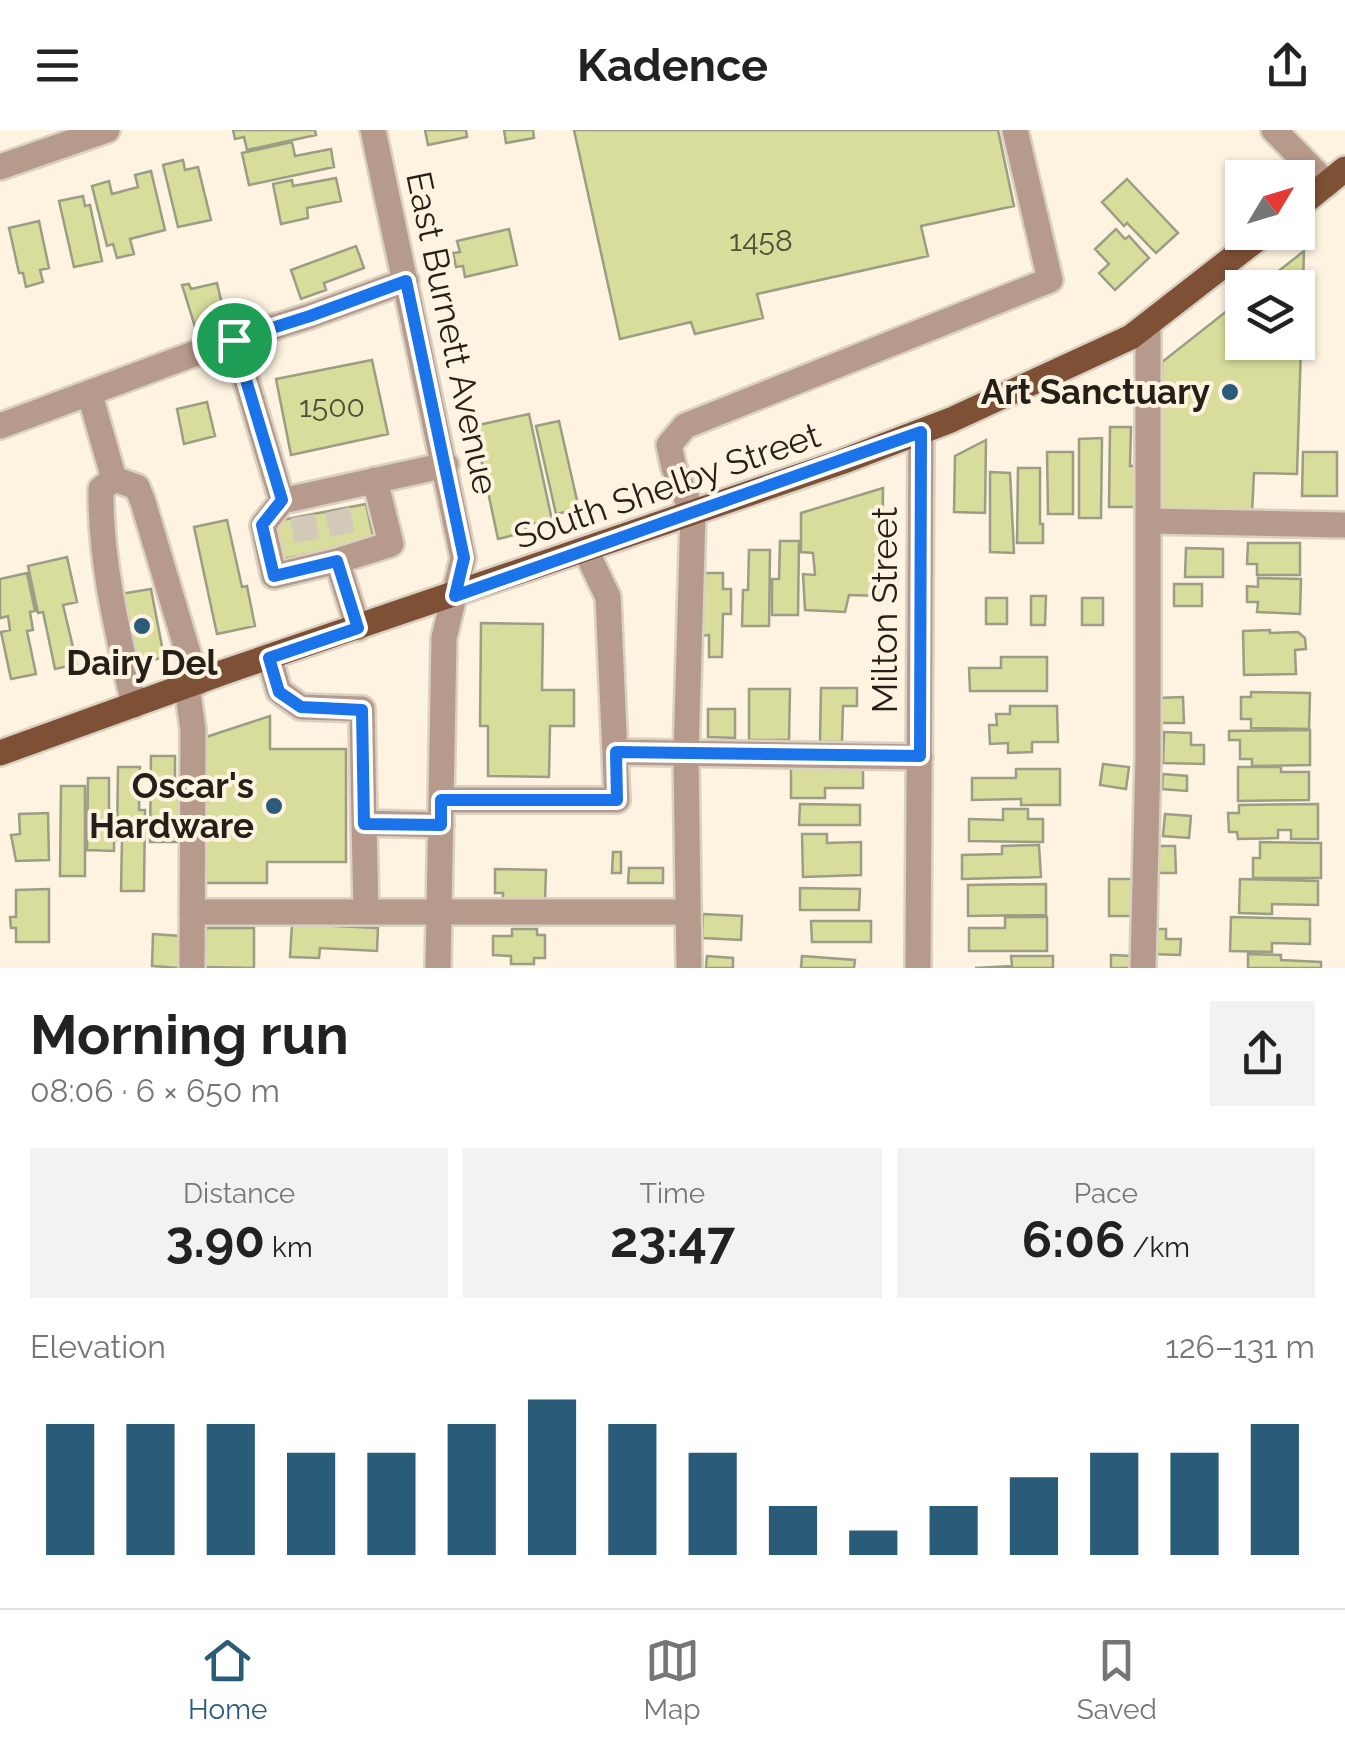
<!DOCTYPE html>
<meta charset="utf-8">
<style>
body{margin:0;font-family:Raleway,sans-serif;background:#f2f2f2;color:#222;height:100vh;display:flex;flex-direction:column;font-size:38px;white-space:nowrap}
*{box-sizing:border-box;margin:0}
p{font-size:32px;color:#767676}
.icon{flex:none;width:55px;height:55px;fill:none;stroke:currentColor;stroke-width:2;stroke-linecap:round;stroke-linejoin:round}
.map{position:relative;height:838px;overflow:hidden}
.sheet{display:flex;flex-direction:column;background:#fff;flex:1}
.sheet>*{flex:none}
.needle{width:65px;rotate:52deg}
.buttons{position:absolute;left:1225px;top:30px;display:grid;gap:20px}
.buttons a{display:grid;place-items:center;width:90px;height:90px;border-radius:0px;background:#fff;box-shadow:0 2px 8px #0004;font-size:50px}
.pin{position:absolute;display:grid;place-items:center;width:85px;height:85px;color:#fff;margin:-42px;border:5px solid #fff;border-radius:50%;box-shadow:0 2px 10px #0007}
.round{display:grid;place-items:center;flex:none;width:105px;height:105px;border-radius:0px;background:#f2f2f2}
.overview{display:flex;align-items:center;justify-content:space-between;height:170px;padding:0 30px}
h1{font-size:55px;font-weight:700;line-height:75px}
.metrics{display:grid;grid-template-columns:repeat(3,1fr);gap:15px;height:170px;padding:10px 30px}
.metrics div{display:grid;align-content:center;border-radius:0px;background:#f2f2f2;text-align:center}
.metrics b{font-size:50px;font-weight:700}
.metrics small{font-size:28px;font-weight:400}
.metrics p{font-size:28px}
.chart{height:280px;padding:20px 30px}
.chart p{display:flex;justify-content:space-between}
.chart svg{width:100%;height:180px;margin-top:10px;stroke:#2a5c79;stroke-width:6}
header{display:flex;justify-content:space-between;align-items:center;height:130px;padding:0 30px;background:#fff;font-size:45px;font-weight:700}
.menu{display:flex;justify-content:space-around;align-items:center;height:140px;border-top:2px solid #e0e0e0;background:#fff;font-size:28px;color:#767676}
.menu a{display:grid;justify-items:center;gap:5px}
.menu .current{color:#2a5c79}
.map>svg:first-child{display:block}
</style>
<header><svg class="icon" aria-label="menu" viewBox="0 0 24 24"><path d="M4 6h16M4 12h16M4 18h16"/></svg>Kadence<svg class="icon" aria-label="share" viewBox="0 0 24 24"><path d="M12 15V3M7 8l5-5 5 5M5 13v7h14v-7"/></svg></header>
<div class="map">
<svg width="1345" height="838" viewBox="0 0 1345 838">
<rect width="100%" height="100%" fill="#fef3e1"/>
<!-- building -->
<path fill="#d8dd9b" stroke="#9b9d85" stroke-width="2.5" d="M233,0H315L316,5L247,20L244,7L235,9Z
M425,0H466L467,7L428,15Z
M504,0H533L534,8L506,13Z
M574,0H998L1014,76L921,96L928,126L757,164L763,188L695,204L691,192L620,209Z
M292,12L295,26L331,19L334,37L249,55L242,23Z
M183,30L185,40L198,37L211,90L178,97L163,35Z
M151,41L165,100L130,109L134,124L117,128L113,114L107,116L92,56L109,51L112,64L138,57L135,45Z
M336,48L341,71L307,78L308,88L281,94L273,54L292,50L293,56Z
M1127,49L1178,103L1156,123L1127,93L1124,96L1102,72Z
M83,66L85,76L90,75L102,131L74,137L59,71Z
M39,91L49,138L40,140L43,152L26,157L23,143H19L9,98Z
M509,99L517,135L465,147L463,136L456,137L453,123L460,122L457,111Z
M1116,99L1125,109L1129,106L1149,128L1115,160L1099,143L1109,134L1095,119Z
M356,116L364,138L324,153L326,160L301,169L291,140Z
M1304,121L1297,344L1254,343L1252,383L1160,380L1162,232L1242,169V212H1298V158H1257Z
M217,153L227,196L197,203L182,155L189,154L191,159Z
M372,230L388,304L291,325L276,249Z
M207,272L215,306L184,314L177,279Z
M529,284L552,390L525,395L527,402L498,409L474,296Z
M559,291L579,379L556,384L536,296Z
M1110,297H1131L1130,336H1136L1135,377H1109Z
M1102,308L1101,388H1079V309Z
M986,310L985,383L954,382L955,326Z
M1047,322H1073V384H1048Z
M1303,322H1337V366H1302Z
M1018,338H1040V394H1043V413H1017Z
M990,342L1010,343L1014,423L990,422Z
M883,358L882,466L849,465L845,482L805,480L803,444L815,445L813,423L801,422V383Z
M366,374L374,411L278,430L271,392Z
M227,390L242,457L247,456L255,496L217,504L194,397Z
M780,411H799L798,485H772V449H779Z
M1248,413H1300V445H1257V434H1247Z
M1186,418L1223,419V447H1185Z
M749,420H770L769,496H742L743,460H748Z
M67,427L77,472L63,475L77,534L55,539L43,482L38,483L28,436Z
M27,443L35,481L30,482L33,500L27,501L36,544L11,549L1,502L10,500L8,486L1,488L0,485V449Z
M701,443H723V459H731V484H723L722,527H709V505L701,506Z
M1258,448L1301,449L1300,484L1257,482L1258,472H1247V456L1258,457Z
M1174,454H1202V476H1174Z
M151,459L164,527L134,536L120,464Z
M1031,466H1046L1045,495H1031Z
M986,468H1007V494H986Z
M1082,468H1103V495H1082Z
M481,493L543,494L542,560H574V596H550L549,647L488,646V596H480Z
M1270,500V503L1298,502L1305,508L1306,519L1295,520L1296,544L1244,545L1243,501Z
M1001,527H1047V561H970L969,538H1001Z
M821,558H857V576H843L842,612H820Z
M749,559H790L789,610H749Z
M1251,562L1310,563L1309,599L1251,598V589H1241V567H1251Z
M1183,567L1184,593H1158L1157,568Z
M1010,576H1057L1058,612H1032V622L1008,623V613L990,614L989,595H997L996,584H1010Z
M708,579H735V608L708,607Z
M270,586V619H346V732H267V753H202L203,608Z
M1310,600V635L1252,636V629H1240V610H1229V601Z
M1164,602L1191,603V615H1204V634L1163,633Z
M151,626H175V662H182V712H150Z
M1103,634L1129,637L1126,659L1100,655Z
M791,636H863V658H825V668H791Z
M118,637H140L139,680H145L144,761H121L122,710H117Z
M1238,637H1281V642H1309V670L1238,671Z
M1016,639H1060V675H1021V669L972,670V648H1016Z
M1163,644L1187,646V661L1162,659Z
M88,648H109V690L114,691V721L87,720Z
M61,656H85V746H60Z
M800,674L860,675V695H799Z
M1318,674V709H1291V700H1278V708L1238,709L1237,702H1229L1228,683H1239V675Z
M1003,679H1028V689H1043V712L969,711V689L1003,690Z
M48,683L49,730L16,731L11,705L20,704L19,684Z
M1165,684L1191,686L1189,708L1163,706Z
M802,704H827V713L861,712V745L803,747Z
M1260,712L1321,713V748H1253V728H1260Z
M1039,715L1041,747L962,749V725L1002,724V716Z
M1154,716H1175L1176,743H1154Z
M613,722H621V743H612Z
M629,738H663V753H628Z
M495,739L546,740L545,771H503V763H495Z
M1109,749H1135L1134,786H1109Z
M1240,749L1318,751V775L1272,774V784L1239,783Z
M1046,754V785L968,786V755Z
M800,758L860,759L859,780H800Z
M49,759V812H16V798H11L10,787H16V760Z
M703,784L742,786L741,810L702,808Z
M1005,787H1047V821H969V798H1005Z
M1231,787L1310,789V814L1272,813V822L1230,821Z
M811,791H871V812H812Z
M292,794L378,798L377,821L320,818L319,828L290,827Z
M206,798H254V838L205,837Z
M512,799H537V805H545V828H534V834H511V826L493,825V806H512Z
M1152,799H1166V809H1181L1180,825L1151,824Z
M153,804L180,806L179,838L152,836Z
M1248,824L1281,825V830L1321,832V838H1248Z
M1111,825L1134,826V838H1111Z
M707,826L733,828V838H706Z
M802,826L855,830L854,838H801Z
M1011,826H1053V838H975L1012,836Z"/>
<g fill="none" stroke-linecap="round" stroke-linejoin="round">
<!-- minor-tunnel -->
<path stroke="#d2c9b9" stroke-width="25" stroke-dasharray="25 12" stroke-linecap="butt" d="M337,380L346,417
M303,386L309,424"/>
<defs>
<path id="minor" d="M373,0L463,428L444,508L438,838
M1274,0L1327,54
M0,37L107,0
M234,210L282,371L446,335
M90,265L114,349
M0,296L223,213L310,186L406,151
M282,371L263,395L274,446L337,431
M1149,391L1345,395
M358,498L337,431L391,414L375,350
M269,527L279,561L301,577L362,579L364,693L441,695
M187,556L193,600L192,838
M134,575C118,504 100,432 101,359L114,349L137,357L143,372L197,553
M616,622L920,627
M441,670H617L608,467L586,421
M364,693L366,782
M192,782H688
M689,838L686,625L693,384L674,338L669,315L685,296L1050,150L1015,0
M918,838L921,302
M1143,838L1148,626V195"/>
<path id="major" d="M1298,77L1345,39
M0,623L227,541L841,332L951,290L1131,207L1266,102"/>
</defs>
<!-- minor casing -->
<use href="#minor" stroke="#dbd1c1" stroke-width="30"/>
<!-- major casing -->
<use href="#major" stroke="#dbd1c1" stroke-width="30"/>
<!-- minor -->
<use href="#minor" stroke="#b69b8c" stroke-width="25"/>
<!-- major -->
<use href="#major" stroke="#7e5036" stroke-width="25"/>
</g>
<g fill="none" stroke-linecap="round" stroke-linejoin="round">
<defs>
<path id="route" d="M406,151L464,428L455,466L921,302L920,626L616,622L617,670H441V695L364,694L362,580L301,577L279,562L269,528L358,498L337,431L274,446L262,395L282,370L234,210L310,186Z"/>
</defs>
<!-- route casing -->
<use href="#route" stroke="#fff" stroke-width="20"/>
<!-- route -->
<use href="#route" stroke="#1a73e8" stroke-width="12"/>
</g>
<!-- markers -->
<g fill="#2a5c79" stroke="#fef3e1" stroke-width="4">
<circle cx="1230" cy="262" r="10"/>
<circle cx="142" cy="496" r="10"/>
<circle cx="274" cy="676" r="10"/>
</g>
<g text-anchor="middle" stroke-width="8" stroke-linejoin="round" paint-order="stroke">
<!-- number labels -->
<g font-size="30" fill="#514e38">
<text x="761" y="121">1458</text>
<text x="332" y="287">1500</text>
</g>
<!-- street labels -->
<g font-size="35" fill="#241f17" stroke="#fef3e1">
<text transform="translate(452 203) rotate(78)" y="12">East Burnett Avenue</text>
<text transform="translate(667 356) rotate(-19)" y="12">South Shelby Street</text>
<text transform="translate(885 480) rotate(-90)" y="12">Milton Street</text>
</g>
<!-- poi labels -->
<g font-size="35" font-weight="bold" fill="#241f17" stroke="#fef3e1" text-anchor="end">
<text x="1210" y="274">Art Sanctuary</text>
<text x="142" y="545" text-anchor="middle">Dairy Del</text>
<text x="254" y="668">Oscar's<tspan x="254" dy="40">Hardware</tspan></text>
</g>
</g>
</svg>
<div class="buttons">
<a><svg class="needle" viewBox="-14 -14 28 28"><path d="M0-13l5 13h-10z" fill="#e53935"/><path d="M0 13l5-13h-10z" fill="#767676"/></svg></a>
<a><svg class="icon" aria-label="layers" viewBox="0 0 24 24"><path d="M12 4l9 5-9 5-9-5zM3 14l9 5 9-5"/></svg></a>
</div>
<div class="pin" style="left:234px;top:210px;background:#1e9e55"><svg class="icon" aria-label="arrive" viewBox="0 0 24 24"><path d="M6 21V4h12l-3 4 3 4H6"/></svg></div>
</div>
<section class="sheet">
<div class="overview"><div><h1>Morning run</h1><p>08:06 · 6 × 650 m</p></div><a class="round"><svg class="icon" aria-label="share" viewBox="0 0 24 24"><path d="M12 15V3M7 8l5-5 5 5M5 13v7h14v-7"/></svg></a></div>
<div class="metrics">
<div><p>Distance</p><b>3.90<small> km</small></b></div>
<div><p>Time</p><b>23:47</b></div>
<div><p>Pace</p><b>6:06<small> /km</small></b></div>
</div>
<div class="chart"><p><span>Elevation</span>126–131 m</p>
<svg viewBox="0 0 160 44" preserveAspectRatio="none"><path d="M5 44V12M15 44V12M25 44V12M35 44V19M45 44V19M55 44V12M65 44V6M75 44V12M85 44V19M95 44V32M105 44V38M115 44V32M125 44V25M135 44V19M145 44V19M155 44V12"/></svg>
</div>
</section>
<nav class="menu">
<a class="current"><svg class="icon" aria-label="home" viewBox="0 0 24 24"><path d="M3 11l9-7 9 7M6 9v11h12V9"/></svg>Home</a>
<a><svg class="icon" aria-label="map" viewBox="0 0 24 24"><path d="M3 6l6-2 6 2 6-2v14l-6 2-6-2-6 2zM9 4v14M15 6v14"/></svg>Map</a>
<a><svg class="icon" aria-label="saved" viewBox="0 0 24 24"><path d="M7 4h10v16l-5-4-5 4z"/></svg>Saved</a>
</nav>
